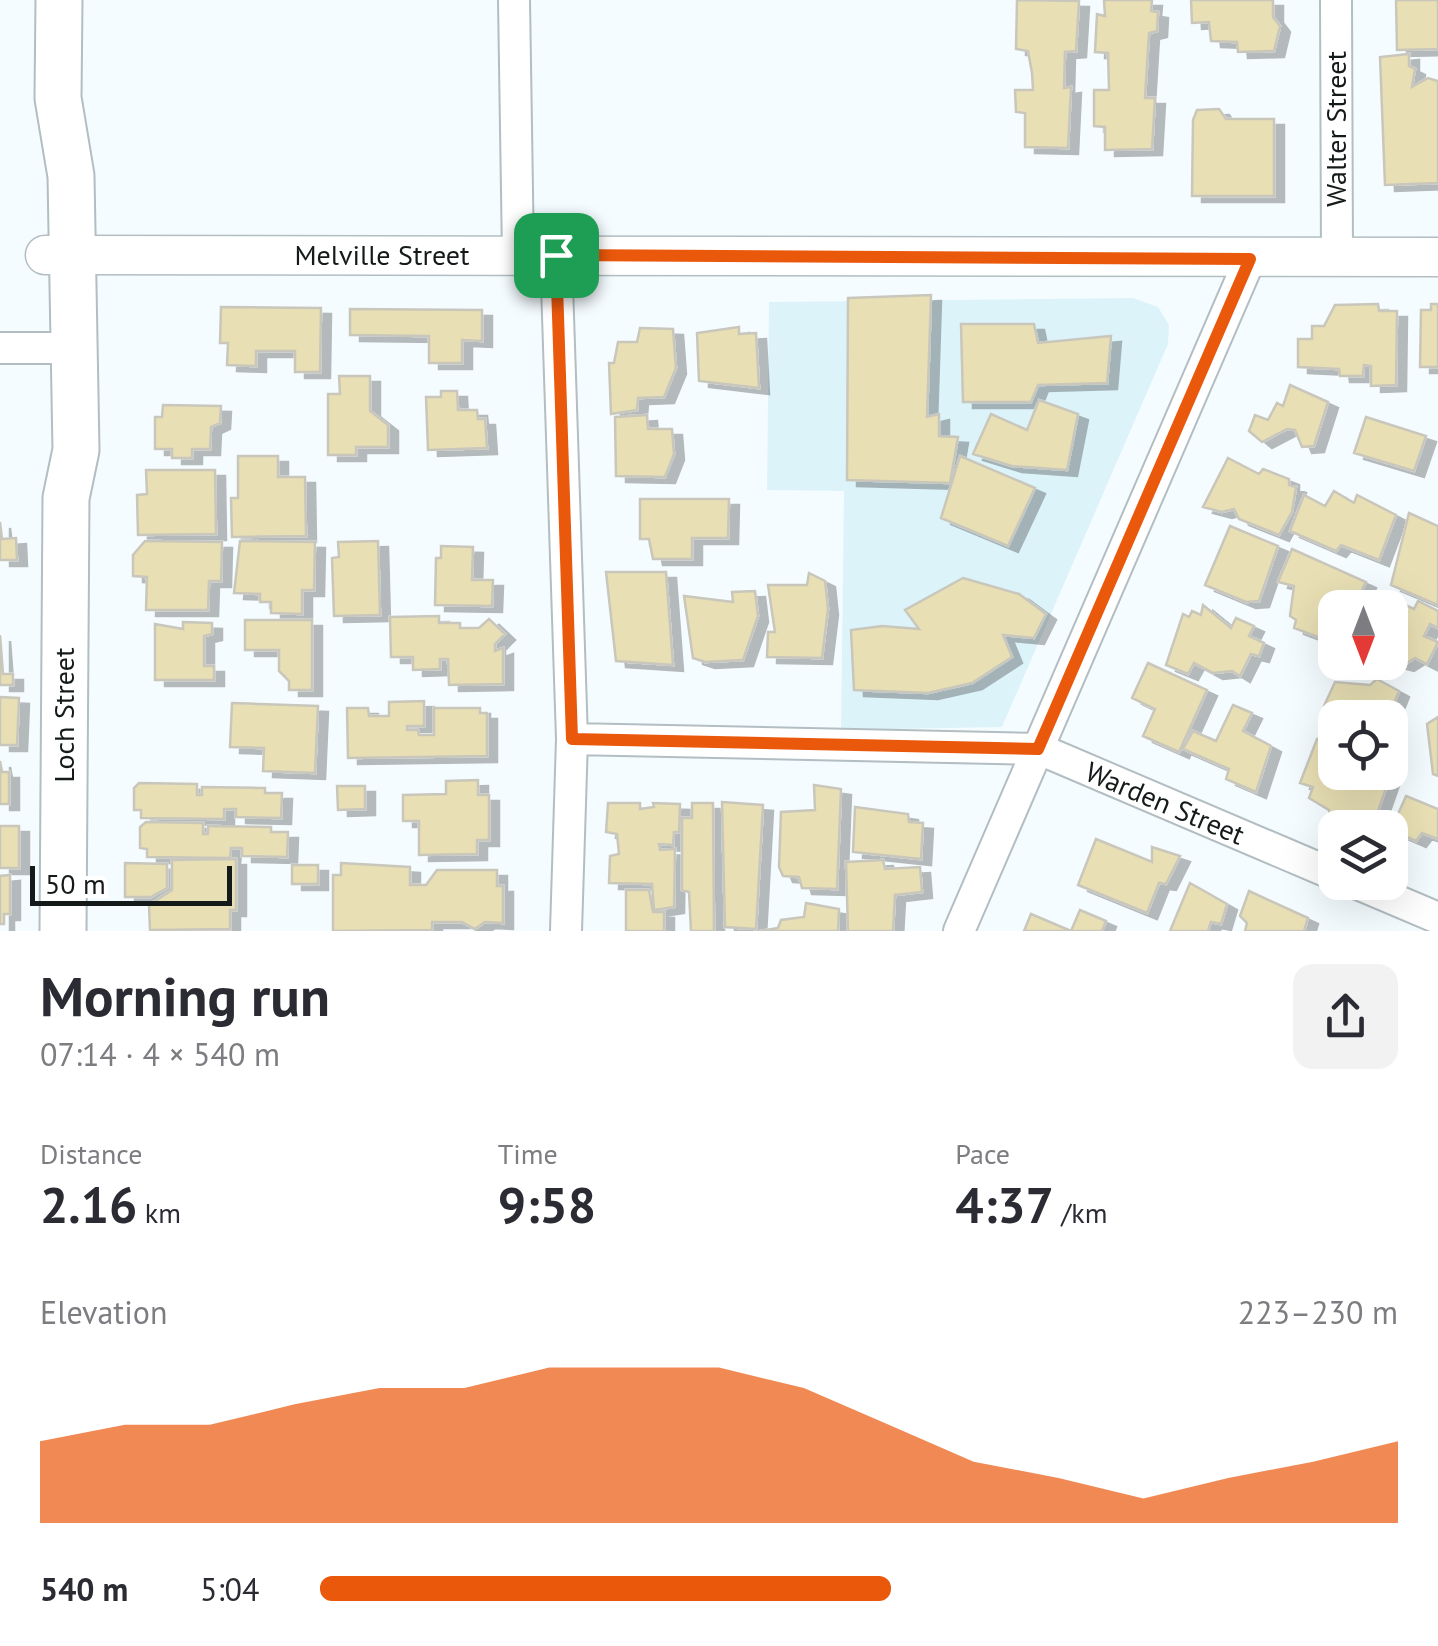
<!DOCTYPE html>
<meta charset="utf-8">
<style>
body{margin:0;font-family:"PT Sans",sans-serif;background:#f2f2f3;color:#2b2b33;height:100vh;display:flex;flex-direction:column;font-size:38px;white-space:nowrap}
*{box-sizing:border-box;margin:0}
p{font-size:32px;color:#7c7c81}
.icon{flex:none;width:55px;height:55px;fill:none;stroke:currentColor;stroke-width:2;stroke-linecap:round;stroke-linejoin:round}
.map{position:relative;height:931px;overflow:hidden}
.details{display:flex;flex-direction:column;background:#fff;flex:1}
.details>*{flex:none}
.needle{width:65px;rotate:180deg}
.buttons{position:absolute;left:1318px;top:590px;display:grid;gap:20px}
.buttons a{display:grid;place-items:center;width:90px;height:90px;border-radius:20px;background:#fff;box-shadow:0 10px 40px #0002;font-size:50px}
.scale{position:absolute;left:30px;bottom:25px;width:202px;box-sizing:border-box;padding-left:10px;border:5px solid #14191a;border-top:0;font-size:28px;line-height:35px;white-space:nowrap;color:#14191a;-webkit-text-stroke:8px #fff;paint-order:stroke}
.pin{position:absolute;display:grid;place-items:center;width:85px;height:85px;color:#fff;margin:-42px;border-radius:20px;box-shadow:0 5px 15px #0006}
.round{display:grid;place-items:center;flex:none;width:105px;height:105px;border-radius:20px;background:#f2f2f3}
.head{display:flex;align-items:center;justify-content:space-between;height:170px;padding:0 40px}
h1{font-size:55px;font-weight:700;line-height:75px}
.figures{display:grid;grid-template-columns:repeat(3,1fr);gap:15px;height:170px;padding:10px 40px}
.figures div{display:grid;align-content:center}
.figures b{font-size:50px;font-weight:700}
.figures small{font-size:28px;font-weight:400}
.figures p{font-size:28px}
.chart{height:280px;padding:20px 40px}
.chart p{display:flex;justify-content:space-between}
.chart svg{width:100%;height:180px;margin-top:10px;fill:#ea580c;opacity:.7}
ul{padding:0 40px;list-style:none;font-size:32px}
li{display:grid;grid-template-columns:160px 120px 1fr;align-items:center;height:75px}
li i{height:25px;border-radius:12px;background:#ea580c}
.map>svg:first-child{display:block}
</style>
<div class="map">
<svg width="1438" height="931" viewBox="0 0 1438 931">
<defs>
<filter id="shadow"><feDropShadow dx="10" dy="6" stdDeviation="0" flood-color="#0004"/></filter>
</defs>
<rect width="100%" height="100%" fill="#f5fcff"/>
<!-- built -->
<path fill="#ddf3fa" d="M1133,298L1158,307L1169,325L1168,344L1002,727L841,730L844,491L767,490L769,302Z"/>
<!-- building -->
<path fill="#e8dfb4" stroke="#c9c7bc" stroke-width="2.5" filter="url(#shadow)" d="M1017,0L1079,1L1076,51L1065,52L1064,88L1071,87L1068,148L1025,147V113L1016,112L1015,90H1033L1032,73L1028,51L1016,49Z
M1104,0H1152L1151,11L1158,12L1157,31L1149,33L1145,98H1155L1152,149L1105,150V127L1094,126V90H1109L1108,53L1095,52L1097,14L1105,16Z
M1191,0H1273V17L1280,26L1274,51L1238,52L1237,42L1211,41L1209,22L1192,23Z
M1396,0H1438V49L1397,50Z
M1409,54V66L1415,69L1412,87L1428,78L1438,81V183L1385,185L1380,57Z
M1219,109L1226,119H1274V196H1192L1193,120L1197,110Z
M931,295L927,417L939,414V436L958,437L950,483L847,480L848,298Z
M1378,304L1379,311H1397L1396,385L1371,386V366L1364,365L1363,376H1340L1339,369L1298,367V339H1312V326H1324L1335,305Z
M1431,304H1438V367H1420L1421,310H1431Z
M221,307L321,308L320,372H295V351H256V366L227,365L228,343H220Z
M350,309L482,310V341L462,340V363H429V336L350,335Z
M961,324H1034L1038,343L1111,336L1107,383L1038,385L1031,402H963Z
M739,327V334L756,333L759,388L699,381L697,333Z
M640,328L673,329L676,368L664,397L638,398L637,410L611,414L609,363H614L618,342H637Z
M339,376H370V411L388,425V447H356V455H328V394H340Z
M1290,385L1328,402L1314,446L1302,447L1295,430L1287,429L1262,442L1249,431L1255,415L1268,420L1277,403L1283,406Z
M441,391H457L458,410H477L478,419H485L487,448L428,450L426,397H441Z
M1039,400L1078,414L1067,470L1012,466L973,454L991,414L1027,430Z
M163,405L221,406L220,423L211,427L210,449H192V458H172V449H155V417H162Z
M647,415L648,429H672L674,454L665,477L616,476L615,417Z
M1366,417L1426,436L1414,471L1354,453Z
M238,456H278V477H305L306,536L232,537L231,498H238Z
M960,456L1035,488L1008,546L941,518Z
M1228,458L1259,474L1263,469L1289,479V485L1296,487L1292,512L1279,535L1239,519L1234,509L1222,512L1203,507Z
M146,470H215L216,534L138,535L137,495L147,494Z
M1334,491L1354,503L1357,495L1396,515L1379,560L1341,545L1336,551L1290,531L1304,495L1325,506Z
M640,499H729L728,538H692V559H653L649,539H640Z
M1409,513L1438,526V605L1391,585Z
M0,522L2,539L16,538L17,560H0Z
M1230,526L1278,546L1259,601L1246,602L1205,585Z
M145,541L222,542L221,581H209L208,610H146L147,577L133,576V555Z
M240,541L315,542L314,590H302V614L271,613V602H260V594L234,593Z
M378,541L380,615L334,616L332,558L339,557L338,542Z
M441,546L473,547L472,580H493L492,606L435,605L436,558H441Z
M1292,549L1366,582L1355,604L1335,608V625L1326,640L1294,628L1296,620L1290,616L1294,586L1278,582Z
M606,572H666L673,665L616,661Z
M809,573L825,581L828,609L822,658L767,657L768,632H775L768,585H807Z
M963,578L1019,594L1046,614L1034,638L1003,635L1012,657L972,683L928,693L854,690L851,630L882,626L919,629L905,610Z
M755,591L758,616L743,660L705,662L693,658L684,596L733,602L732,592Z
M1383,595L1414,609L1418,601L1438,611V628L1430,624L1424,636L1438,642L1427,664L1415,658L1404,665L1393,662L1388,670L1377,665L1390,662V608H1377Z
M1203,605L1231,628L1236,618L1254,626L1249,636L1264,643L1259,656L1251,654L1240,676L1232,671L1213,673L1194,663L1188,674L1166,665L1183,614L1189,617L1192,611L1201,615Z
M439,616V623H460V628H479L489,619L505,634L495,644V651L503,648V684L449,685L448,659H440V669L413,670V657H391L390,617Z
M245,620H312V690H289V681L279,671V650H245Z
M183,622L212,623V634L204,636V666H214V680H155V624L183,629Z
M0,635L3,674H13V685H0Z
M1148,663L1207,690L1179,752L1143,736L1155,709L1132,698Z
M1377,679L1399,691L1388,718L1335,720L1324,706L1335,682L1370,685Z
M0,697L19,698L17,745H0Z
M424,701V726H407V730H418L419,735H434V708H480V713H487V756L348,758L347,708H368L369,716H389V702Z
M232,703L318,706L315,773L263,771L264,748L230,747Z
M1233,705L1252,713L1243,731L1271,746L1256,792L1226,779L1229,769L1183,749L1193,731L1216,741Z
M1438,717V776L1433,774L1427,724Z
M1317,739L1335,746V772L1392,771L1372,828H1350L1337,812L1330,817L1329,810L1309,798L1313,787L1300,783Z
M0,761L2,772H9V804H0Z
M478,780V795H489V840H477V854L419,855V821H403V795L446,794V781Z
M139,783L197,784V795H202V787L265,788V793H282L281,818L236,817V809H224V819L141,818V810H134V788Z
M814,785L841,789L837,889L802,888L799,877L783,876L779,867L781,812L815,810Z
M337,786H365V809L338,810Z
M1406,796L1438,809V839L1422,833L1416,841L1391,830Z
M722,802L763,805L756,929L725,927Z
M608,803H640V809L654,807L653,803L680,804L679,832H674L673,845L659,844L660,850L675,849L674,907L654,910L652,884L609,883L610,856L619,854L617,834L606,832Z
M692,803H713L714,931H691L689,892L682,890V818H692Z
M855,807L908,814L909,822L923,823L921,859L853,852Z
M146,822L203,823V834H208V826L271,827V832H288L287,857L242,856V848H231L230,858L147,857V849L140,848V827Z
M0,826H19V868H0Z
M1096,839L1152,862V847L1180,856L1166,884L1159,883L1147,913L1078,885Z
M236,859V910H230V929L150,930L149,905L172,890V860Z
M883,860L885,869L920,867L922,892L895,895L893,931H848L846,862Z
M125,863L167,864V888L151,897H125Z
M341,863L410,867V885H426L437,870H497V886H503V923L485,922L475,929L462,922H432V930L333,931V875H341Z
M292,865H318V884H292Z
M10,875V914H4V924H0V876Z
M1190,883L1227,904L1221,924L1211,922L1208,931H1170Z
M626,890H649L653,912H664V931H626Z
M1249,891L1308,918L1304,931H1245L1247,923L1240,916Z
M806,903L839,909L838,931H760L778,928L781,920L804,917Z
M1080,910L1106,921L1102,931H1024L1031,914L1071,931Z"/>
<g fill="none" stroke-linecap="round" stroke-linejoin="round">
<defs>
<path id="minor" d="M514,0L518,255
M1336,0L1337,258
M556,255L572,739L566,931
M0,348H72
M572,739L1039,749L1335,875
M1353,882L1438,918
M959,931L1250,259"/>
<path id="tertiary" d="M45,255L1438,257"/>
<path id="primary" d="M59,0L58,98L71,176L76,450L66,498L63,931"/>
</defs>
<!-- minor casing -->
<use href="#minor" stroke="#b2bec2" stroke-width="34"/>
<!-- tertiary casing -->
<use href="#tertiary" stroke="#b2bec2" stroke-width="41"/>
<!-- primary casing -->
<use href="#primary" stroke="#b2bec2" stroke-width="49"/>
<!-- minor -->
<use href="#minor" stroke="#fff" stroke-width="30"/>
<!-- tertiary -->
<use href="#tertiary" stroke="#fff" stroke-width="38"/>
<!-- primary -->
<use href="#primary" stroke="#fff" stroke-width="45"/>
</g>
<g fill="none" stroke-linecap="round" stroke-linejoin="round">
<defs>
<path id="route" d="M556,255L1250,259L1038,749L572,739Z"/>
</defs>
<!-- route casing -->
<use href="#route" stroke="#fff" stroke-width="20"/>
<!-- route -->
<use href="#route" stroke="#ea580c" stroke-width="12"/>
</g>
<g text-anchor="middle" stroke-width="8" stroke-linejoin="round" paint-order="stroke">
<!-- street labels -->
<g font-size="28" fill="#14191a" stroke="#fff">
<text transform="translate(1336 129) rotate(-90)" y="10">Walter Street</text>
<text x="382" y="265">Melville Street</text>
<text transform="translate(64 715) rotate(-90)" y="10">Loch Street</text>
<text transform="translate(1165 803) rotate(23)" y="10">Warden Street</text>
</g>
</g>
</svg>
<div class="buttons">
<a><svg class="needle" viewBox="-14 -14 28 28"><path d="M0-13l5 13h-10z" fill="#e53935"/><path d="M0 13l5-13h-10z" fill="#7c7c81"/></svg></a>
<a><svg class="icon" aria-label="locate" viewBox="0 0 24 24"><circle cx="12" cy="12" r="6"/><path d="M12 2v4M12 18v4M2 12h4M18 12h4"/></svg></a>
<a><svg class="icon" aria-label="layers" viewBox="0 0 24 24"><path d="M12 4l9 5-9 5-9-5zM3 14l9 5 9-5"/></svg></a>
</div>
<div class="scale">50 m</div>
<div class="pin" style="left:556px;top:255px;background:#1e9e55"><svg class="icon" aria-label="arrive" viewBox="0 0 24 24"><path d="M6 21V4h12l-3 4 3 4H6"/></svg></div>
</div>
<section class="details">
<div class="head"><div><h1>Morning run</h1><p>07:14 · 4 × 540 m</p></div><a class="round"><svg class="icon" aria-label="share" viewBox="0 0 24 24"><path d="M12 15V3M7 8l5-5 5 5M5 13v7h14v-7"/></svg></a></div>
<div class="figures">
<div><p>Distance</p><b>2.16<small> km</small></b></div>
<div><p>Time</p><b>9:58</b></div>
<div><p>Pace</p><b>4:37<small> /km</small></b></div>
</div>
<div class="chart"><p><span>Elevation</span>223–230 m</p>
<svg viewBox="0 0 160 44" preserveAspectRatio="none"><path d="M0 44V24L10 20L20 20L30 15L40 11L50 11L60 6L70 6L80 6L90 11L100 20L110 29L120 33L130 38L140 33L150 29L160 24V44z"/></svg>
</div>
<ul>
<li><b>540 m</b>5:04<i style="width:53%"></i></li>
</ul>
</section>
